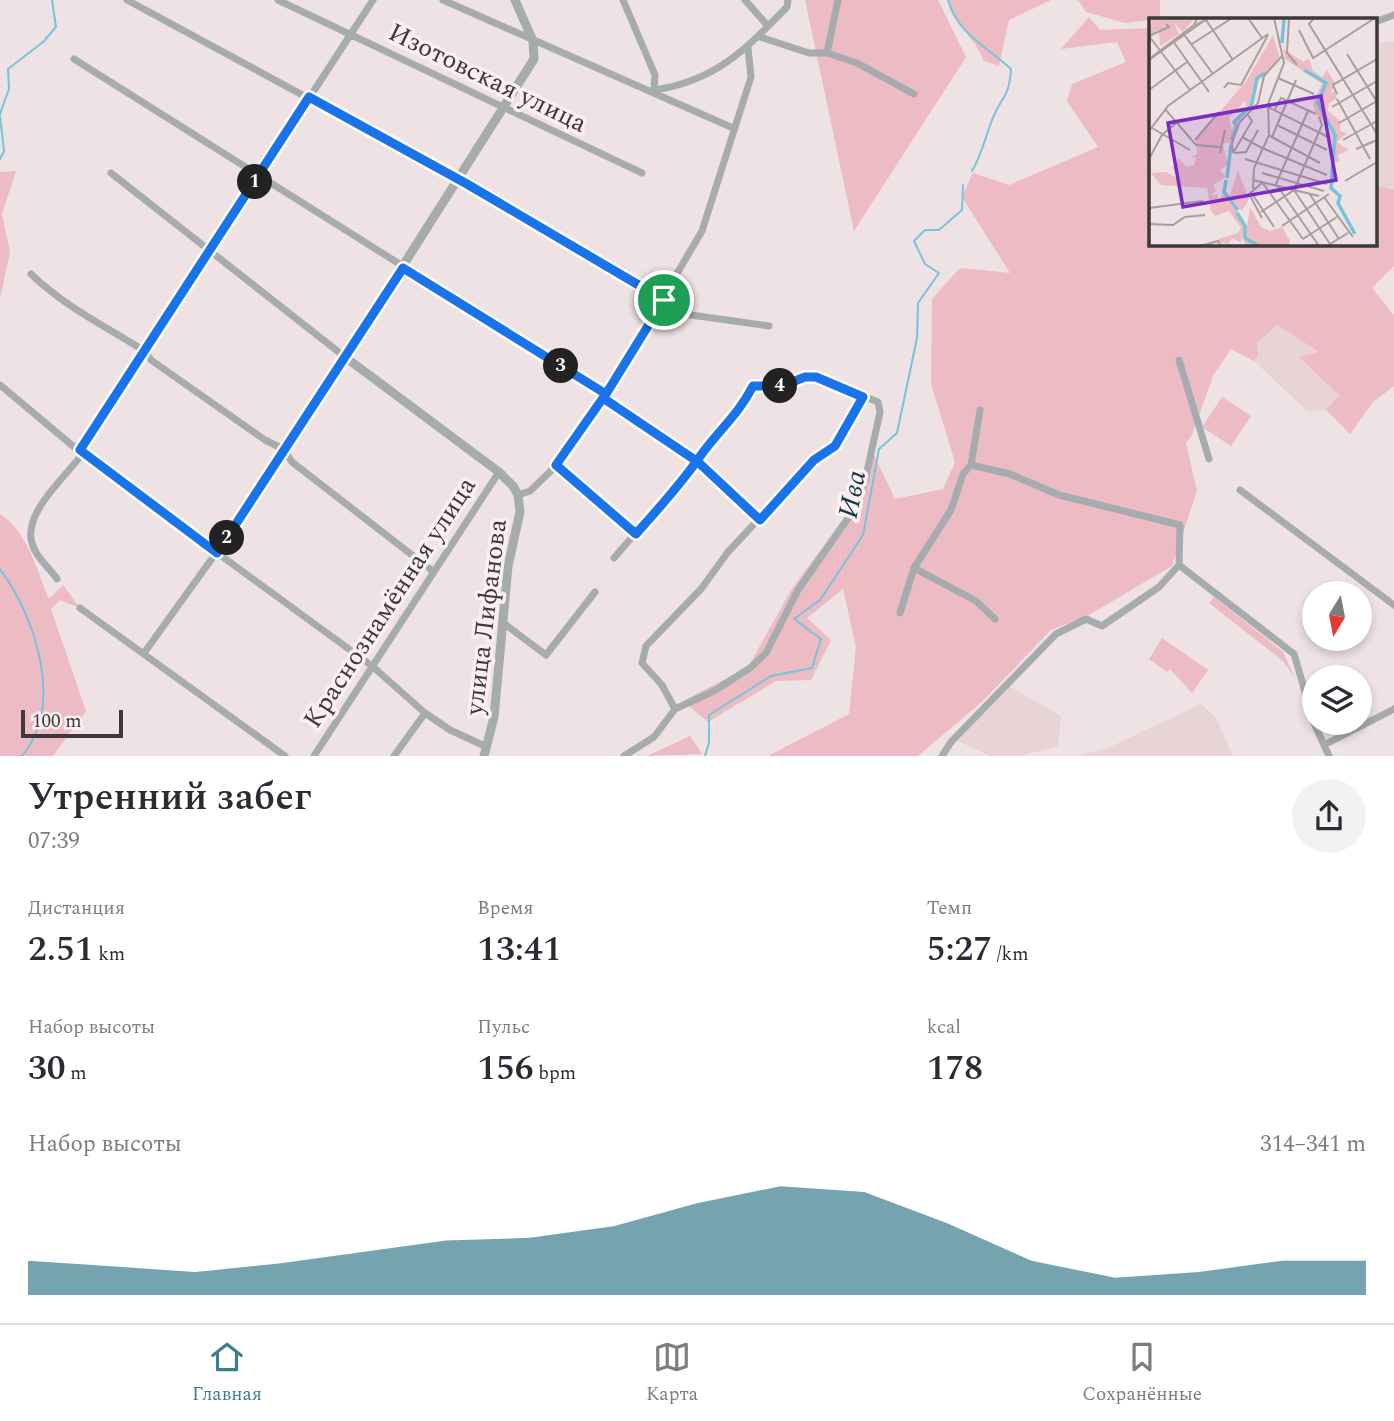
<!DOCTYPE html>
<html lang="ru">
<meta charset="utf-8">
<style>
body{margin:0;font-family:Spectral,serif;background:#f2f2f3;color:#2b2b33;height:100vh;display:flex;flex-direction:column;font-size:26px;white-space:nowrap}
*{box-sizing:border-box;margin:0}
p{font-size:23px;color:#7c7c81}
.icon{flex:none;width:38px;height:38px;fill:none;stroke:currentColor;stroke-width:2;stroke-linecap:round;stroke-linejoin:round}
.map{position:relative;height:756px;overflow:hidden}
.panel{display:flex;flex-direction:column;background:#fff;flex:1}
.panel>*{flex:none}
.needle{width:46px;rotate:190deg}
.controls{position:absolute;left:1302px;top:581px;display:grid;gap:14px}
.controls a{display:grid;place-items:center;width:70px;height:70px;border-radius:50%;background:#fff;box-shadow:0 4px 10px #0003;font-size:35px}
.scale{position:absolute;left:21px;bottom:18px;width:102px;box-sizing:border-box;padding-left:7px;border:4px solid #3d3839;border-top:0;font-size:19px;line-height:24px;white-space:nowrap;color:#3d3839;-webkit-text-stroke:5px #fbeff1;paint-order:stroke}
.pin{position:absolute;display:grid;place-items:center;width:60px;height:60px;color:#fff;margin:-30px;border:4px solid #fff;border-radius:50%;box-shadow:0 2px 7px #0007}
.km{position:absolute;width:35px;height:35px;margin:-18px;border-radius:50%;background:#222;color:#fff;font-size:19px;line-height:35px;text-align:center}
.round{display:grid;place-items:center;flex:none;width:74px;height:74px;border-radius:37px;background:#f2f2f3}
.overview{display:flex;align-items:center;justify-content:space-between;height:119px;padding:0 28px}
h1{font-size:38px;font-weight:600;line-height:52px}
.metrics{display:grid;grid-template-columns:repeat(3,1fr);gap:10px;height:119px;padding:7px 28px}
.metrics div{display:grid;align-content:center}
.metrics b{font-size:35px;font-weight:600}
.metrics small{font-size:19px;font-weight:400}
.metrics p{font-size:19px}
.chart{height:196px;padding:14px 28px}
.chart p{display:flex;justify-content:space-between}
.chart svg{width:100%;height:126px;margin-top:7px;fill:#3c7e8f;opacity:.7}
.menu{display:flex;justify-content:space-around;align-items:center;height:98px;border-top:2px solid #e1e1e2;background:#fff;font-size:19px;color:#7c7c81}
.menu a{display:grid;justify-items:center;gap:4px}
.menu .current{color:#3c7e8f}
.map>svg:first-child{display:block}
</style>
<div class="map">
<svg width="1394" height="756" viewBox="0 0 1394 756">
<rect width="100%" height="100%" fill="#eee2e4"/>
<!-- built -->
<path fill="#e8d3d6" d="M1375,42H1394V190L1375,187Z
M1277,325L1320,353L1339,395L1326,410L1307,411L1254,361L1258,355L1257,343Z
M1009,686L1061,716L1058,746L1020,756H990L958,741Z
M1201,704L1216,718L1233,756H1078L1110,747Z"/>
<!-- green -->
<path fill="#ecbbc4" d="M805,0H938L966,57L854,231Z
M948,0H1051L1009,20L999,66L984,61C975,38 955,24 948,0Z
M1078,0H1160V19L1125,23L1086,12Z
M1089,17L1100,30L1151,28V122L1148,129L1151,131V243H1375V186L1394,190V266L1372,288L1394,315V386L1373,402L1350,434L1326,410L1339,395L1299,357L1319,352L1277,325L1257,343L1258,355L1254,361L1231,349L1213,376L1192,435L1186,443L1197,491L1172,566L1089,615L1051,630L984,700L918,756H768L849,714L856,647L843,589L807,618L831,640L811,680L776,681L708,722L683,701L748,667L793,587L847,514L871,449L895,499L943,489L955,462L931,384L932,299L960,268L1010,273L962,197L973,173L1009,185L1098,147L1067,101L1072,84L1126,62L1117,42L1061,49Z
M16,171L2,214L10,252L0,299V172Z
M1222,397L1251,416L1231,446L1202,427Z
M0,514C27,531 37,570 49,599L63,585L80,608L60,600L51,609L86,711L53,756H0Z
M1214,597L1283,652L1295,678L1283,661L1209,603Z
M1162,638L1208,670L1192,693L1170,669L1167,672L1149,659Z
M690,736L702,754L647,756Z"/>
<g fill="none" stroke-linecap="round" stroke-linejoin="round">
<!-- stream -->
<path stroke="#77c4d9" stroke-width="2" d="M948,0C957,33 987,47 1011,69C1009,100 1001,96 992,120C985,138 982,154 972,171
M0,114L9,89L8,69L43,42L56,27L52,0
M0,159L4,151L0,116
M0,569C35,616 65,705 22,756
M705,756L709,743V715L771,676L812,668L821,639L794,619L820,600L863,535L879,449L897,433L917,338L918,303L939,273L925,264L914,241L925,230H939L962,210L963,185"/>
<!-- minor -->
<path stroke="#a6abad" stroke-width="7" d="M127,0L467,184L691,315L769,326
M278,0L642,173
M443,0L733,128
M623,0L655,75L654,90
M745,0L768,26
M1375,22L1394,15
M760,37L809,53H827L857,63L914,94
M827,53L838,0
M74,59L606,394
M654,90C716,81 746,49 787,7L788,0
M111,173L345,357L244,514L144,653
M31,274C65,307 107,327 146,352L151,360L265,440L283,449L292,462L434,572
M1179,360L1209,459
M0,385L86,457L372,666L425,713L450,730L487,747
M603,398L698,462L760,520
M557,465L636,534
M971,465L1010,474L1059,495L1180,525L1179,565
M1240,490L1394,605
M518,495L530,491L557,465L606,394L702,231L751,77L748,48
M614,558L741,410L753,386H782L805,377H816L878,402L880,412L865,481L853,511L798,590L766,653L750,668L714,691L675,709L654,737L624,756
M1179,565L1294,654L1314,722
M914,568L976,601L995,619
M57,579C49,567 36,558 32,543C23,514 63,479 79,458L80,450L373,0
M80,608L285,756
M900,613L914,568L951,510L963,474L971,465L980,410
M502,622L546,655L595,592
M675,709L662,685L642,663L646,646L701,589L728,552L814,460L835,446L863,397
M1314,723L1329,756
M1324,745L1394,709
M314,756L499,472
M394,756L425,713
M942,756L951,742L1056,634L1086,619L1102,626L1159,587L1179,565"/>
<!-- tertiary -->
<path stroke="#a6abad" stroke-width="9" d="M484,756L494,717L508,566L520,512L518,495L513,486L499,472L345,357L534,59L533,41L515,0"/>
</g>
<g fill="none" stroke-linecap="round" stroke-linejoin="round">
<defs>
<path id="route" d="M664,300L467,184L309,97L80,450L217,553L403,268L606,394L603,398L698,462L760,520L814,460L835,446L863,397L816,377H805L782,386H753C738,415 719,430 701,455C682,483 658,509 636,534L556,465L603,398L606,394L664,300"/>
</defs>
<!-- route casing -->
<use href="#route" stroke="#fff" stroke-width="14"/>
<!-- route -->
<use href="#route" stroke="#1a73e8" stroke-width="9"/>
</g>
<g text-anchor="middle" stroke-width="7" stroke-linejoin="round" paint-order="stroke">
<!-- street labels -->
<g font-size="26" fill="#3d3839" stroke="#fbeff1">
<text transform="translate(488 77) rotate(26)" y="9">Изотовская улица</text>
<text transform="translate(389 602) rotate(-57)" y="9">Краснознамённая улица</text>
<text transform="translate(485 617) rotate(-83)" y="9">улица Лифанова</text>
</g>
<!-- water labels -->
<g font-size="28" font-style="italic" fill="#133841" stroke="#fbeff1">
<text transform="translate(851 494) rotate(-79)" y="10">Ива</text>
</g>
</g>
<!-- overview -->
<g transform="translate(1149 18)">
<rect width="228" height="228" fill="#eee2e4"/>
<path d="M4,0H46L34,14L25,5L30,16L11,28L10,12L0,17ZM124,17L131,41L110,61L104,89L95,92L102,87L104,63L101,85L98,89L96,83L80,100L83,113L85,103L98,98L92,103L83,129L79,124L74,126L79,147L71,152L77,159L64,167L67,173L62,177H69V183L76,174L81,177L89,153L100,181L93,193L85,183L97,218L101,189L112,209L121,213L133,209L141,223L140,227H96L94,219L91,224L83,220L79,227L74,224L72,227L69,221L89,215L92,210L80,193L66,198L62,193L58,170L12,167L2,155L17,154L28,160L30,156L23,150L30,140L37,149L45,147L47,139L41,140L48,136L47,122L98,62ZM134,30L154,44L160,41L164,53L173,59L178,52L186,65L182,75L186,74L188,81L180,85L179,93L191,103V113L198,115L188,124L200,132L189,137L190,144L182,143L180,107L167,96L164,85L173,65L136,41Z" fill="#ecbbc4"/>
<path fill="none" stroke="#77c4d9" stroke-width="3.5" d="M133,25L135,1M155,52L177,65L169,85L186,117L182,170L191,178L189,185L206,216M82,122L88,109L85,104L102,88L108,60L116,55M78,160L82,127M77,162L75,174L89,192M88,195L96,208V220L110,228"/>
<path fill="none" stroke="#a79ea0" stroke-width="2" d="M99,0L113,20M140,0L138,35L148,47M165,0L160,6L228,116M46,7L57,2L84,42M150,12L164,40L226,0M34,15L64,56M0,18L41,72M0,18L20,9L17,6M24,23L60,74M43,26L83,0M198,36L228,84M0,41L45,7L48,0M0,42L59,0M129,60L165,76M75,70L79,65L92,67L119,17M0,72L38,44M188,76L184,67L228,41M188,81L221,141M119,89L181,120M183,89L228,63M16,91L47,127L71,129M126,91L132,80L167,96M159,93L127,166L170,228M190,105L228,83M128,107L178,132M3,110L41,132M0,113L19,88L119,16M121,118L171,145M93,119L113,130M123,119L147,62M46,122L70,94M194,122L228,103M113,130L178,157M207,131L228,122M71,135L76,112M84,135L83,125L90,105L109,85L115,58L133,38M84,135L103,103L99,97M85,135L97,134L109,112M0,141L13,117L27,105M96,141L178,166M113,155L175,173M104,162L170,178M196,163L228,144M113,164L154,221L188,199M113,165L100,176L113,200M104,171L105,150L120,117L119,86L135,45L125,0M145,172L181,226L199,215M102,174L125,209M160,175L190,221M175,179L204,219M0,190L54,183M112,194L145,172L173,107L170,99M0,206L24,207L36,199L56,197M133,208L180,176M51,228L69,223L71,228"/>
<path fill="#7b2cbf" fill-opacity="0.15" stroke="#7b2cbf" stroke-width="3.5" d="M172,78L187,162L34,189L19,105Z"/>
<rect width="228" height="228" fill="none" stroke="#3d3839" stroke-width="3.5"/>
</g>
</svg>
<div class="controls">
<a><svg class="needle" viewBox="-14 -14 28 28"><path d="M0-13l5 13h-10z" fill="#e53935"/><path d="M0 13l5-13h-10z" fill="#7c7c81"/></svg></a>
<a><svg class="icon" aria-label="layers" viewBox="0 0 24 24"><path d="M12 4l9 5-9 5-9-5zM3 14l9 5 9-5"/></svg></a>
</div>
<div class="scale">100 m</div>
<div class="pin" style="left:664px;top:300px;background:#1e9e55"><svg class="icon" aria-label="arrive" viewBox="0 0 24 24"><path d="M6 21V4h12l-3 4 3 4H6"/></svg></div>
<b class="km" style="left:255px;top:182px">1</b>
<b class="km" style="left:227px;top:538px">2</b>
<b class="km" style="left:561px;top:366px">3</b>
<b class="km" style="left:780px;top:386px">4</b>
</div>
<section class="panel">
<div class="overview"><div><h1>Утренний забег</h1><p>07:39</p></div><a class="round"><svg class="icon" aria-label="share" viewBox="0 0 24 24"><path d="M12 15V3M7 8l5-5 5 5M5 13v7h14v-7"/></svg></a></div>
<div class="metrics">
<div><p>Дистанция</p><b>2.51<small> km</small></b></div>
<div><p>Время</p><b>13:41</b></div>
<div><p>Темп</p><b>5:27<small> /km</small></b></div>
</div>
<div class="metrics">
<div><p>Набор высоты</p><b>30<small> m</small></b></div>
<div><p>Пульс</p><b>156<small> bpm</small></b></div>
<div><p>kcal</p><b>178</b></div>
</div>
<div class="chart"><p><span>Набор высоты</span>314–341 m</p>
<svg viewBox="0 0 160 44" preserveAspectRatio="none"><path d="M0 44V32L10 34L20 36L30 33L40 29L50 25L60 24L70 20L80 12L90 6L100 8L110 19L120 32L130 38L140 36L150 32L160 32V44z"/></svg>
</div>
</section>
<nav class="menu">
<a class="current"><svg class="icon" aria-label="home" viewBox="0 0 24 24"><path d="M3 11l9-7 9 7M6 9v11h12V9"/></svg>Главная</a>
<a><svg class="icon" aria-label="map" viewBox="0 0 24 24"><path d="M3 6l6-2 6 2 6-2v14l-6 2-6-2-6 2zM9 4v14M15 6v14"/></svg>Карта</a>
<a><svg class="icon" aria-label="saved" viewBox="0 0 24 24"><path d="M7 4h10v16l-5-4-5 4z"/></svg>Сохранённые</a>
</nav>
